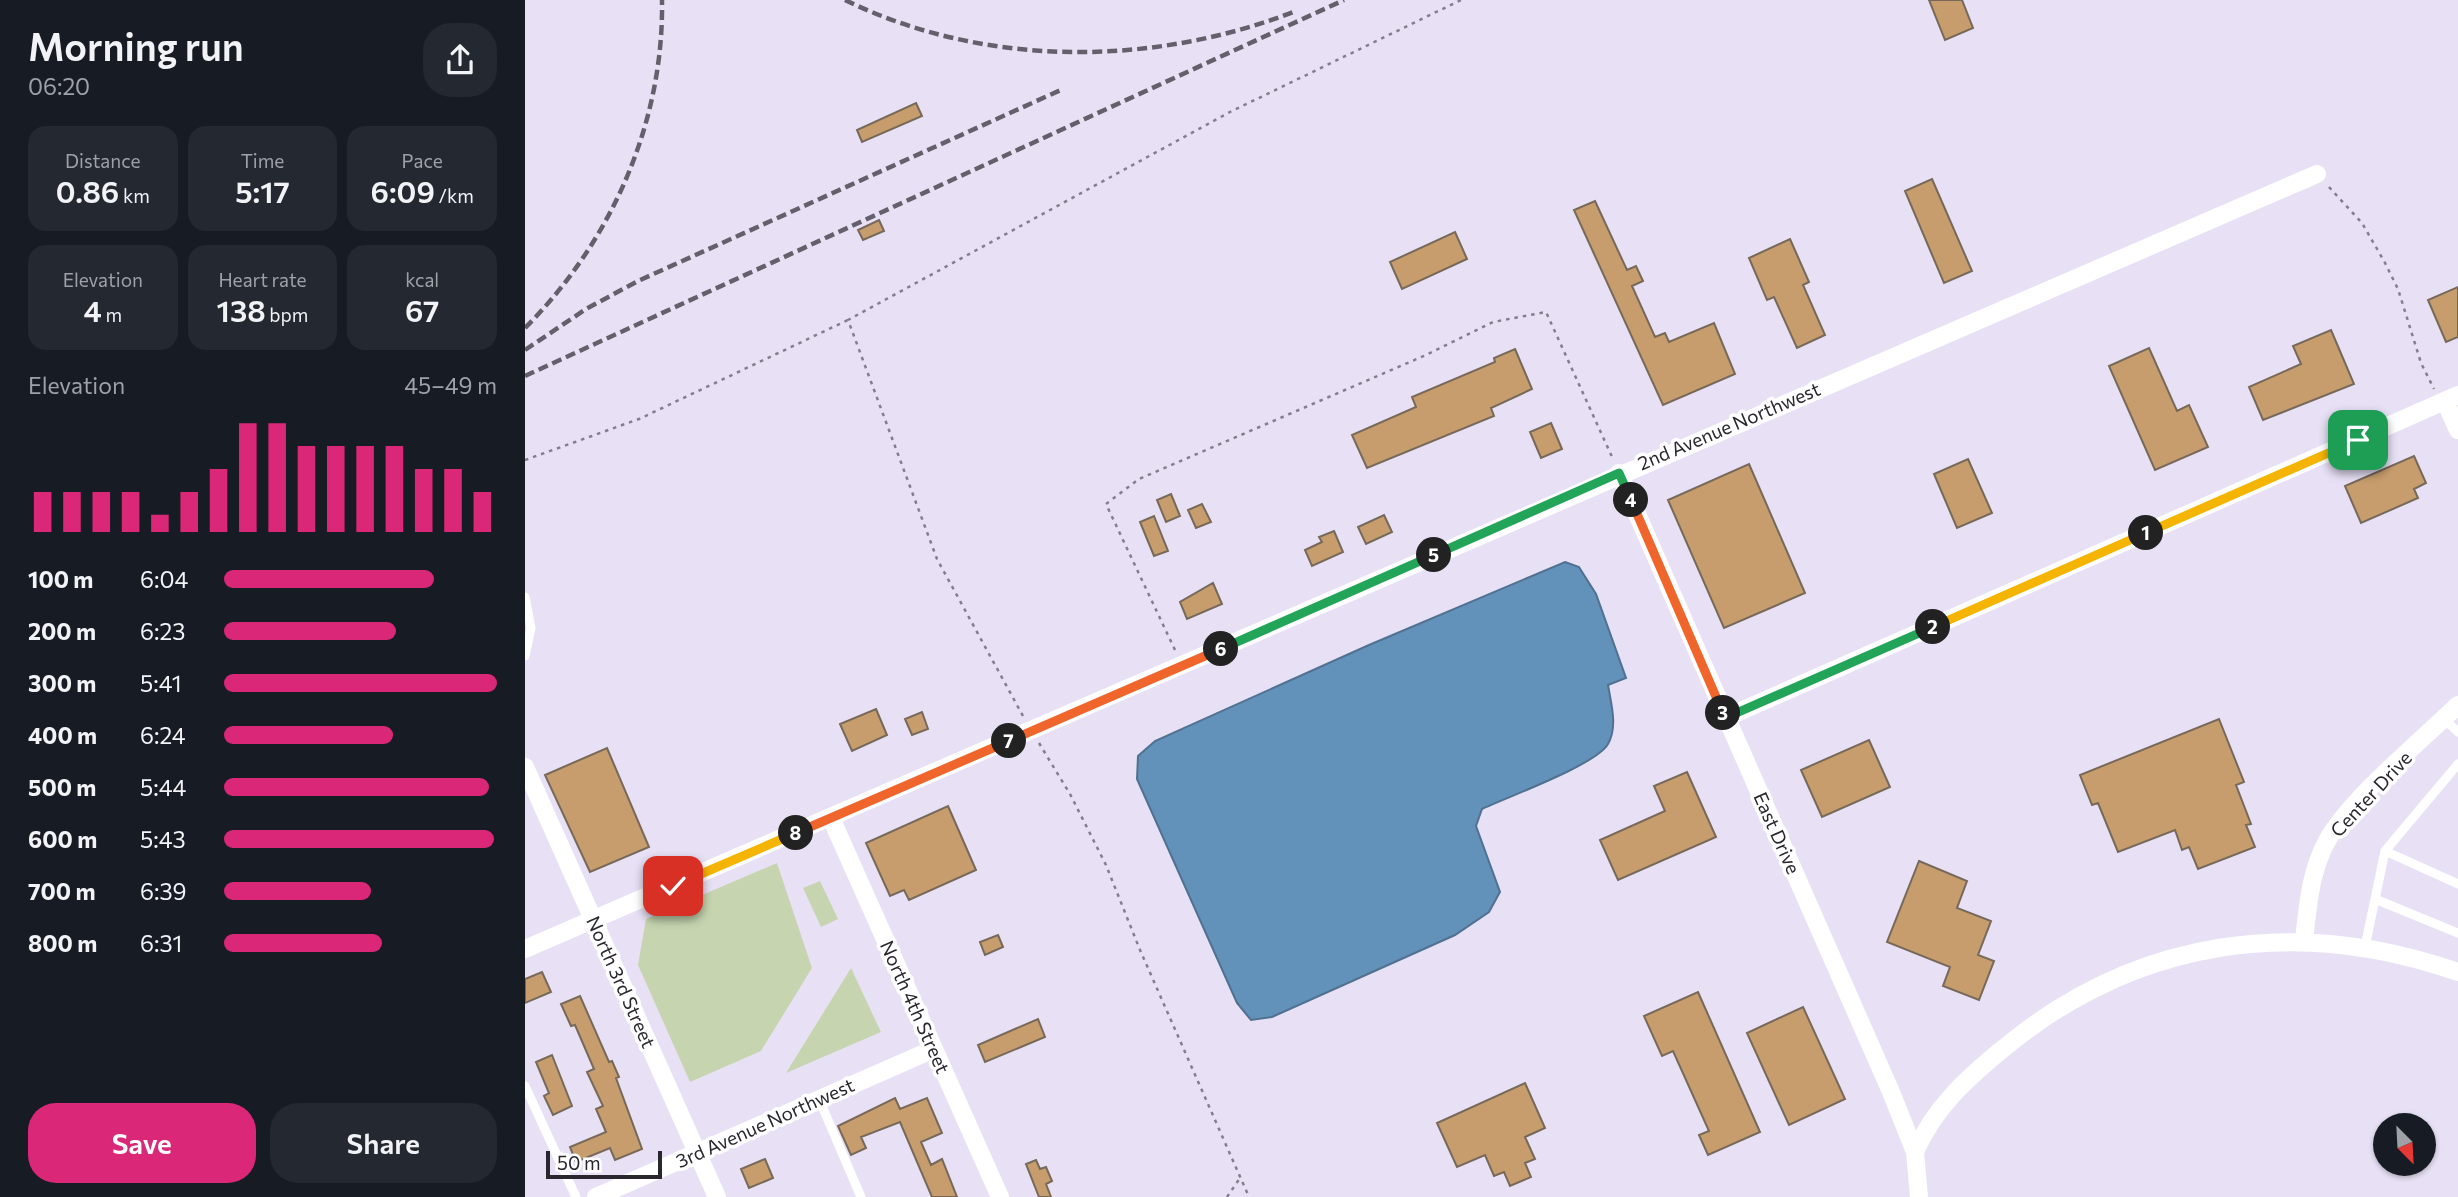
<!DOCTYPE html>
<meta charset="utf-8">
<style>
body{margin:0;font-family:Commissioner,sans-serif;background:#242831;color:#f1f3f6;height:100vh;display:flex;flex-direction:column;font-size:26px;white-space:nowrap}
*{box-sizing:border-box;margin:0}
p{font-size:23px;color:#9ea1a6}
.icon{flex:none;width:38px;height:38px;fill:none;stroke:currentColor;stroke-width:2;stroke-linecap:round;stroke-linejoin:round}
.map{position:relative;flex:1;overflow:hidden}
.sheet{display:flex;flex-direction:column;background:#171b24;width:525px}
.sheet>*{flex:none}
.needle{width:46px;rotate:156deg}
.buttons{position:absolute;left:1848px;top:1113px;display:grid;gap:14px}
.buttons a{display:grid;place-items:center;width:63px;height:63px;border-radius:50%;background:#171b24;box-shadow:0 2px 5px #0004;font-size:35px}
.scale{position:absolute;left:21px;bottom:18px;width:116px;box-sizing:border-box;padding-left:7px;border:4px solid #29262d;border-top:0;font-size:19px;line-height:24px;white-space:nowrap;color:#29262d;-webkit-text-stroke:5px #fff;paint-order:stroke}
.pin{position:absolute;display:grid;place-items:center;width:60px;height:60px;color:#fff;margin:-30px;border-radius:14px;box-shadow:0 4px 10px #0006}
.km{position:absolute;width:35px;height:35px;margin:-18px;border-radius:50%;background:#222;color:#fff;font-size:19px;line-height:35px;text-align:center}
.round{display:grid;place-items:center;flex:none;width:74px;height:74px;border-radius:28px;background:#242831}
.overview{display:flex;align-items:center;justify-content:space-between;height:119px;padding:0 28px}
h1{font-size:38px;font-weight:600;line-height:52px}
.stats{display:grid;grid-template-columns:repeat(3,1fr);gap:10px;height:119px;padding:7px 28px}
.stats div{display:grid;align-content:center;border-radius:18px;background:#242831;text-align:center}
.stats b{font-size:30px;font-weight:600}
.stats small{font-size:19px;font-weight:400}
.stats p{font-size:19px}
.chart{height:196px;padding:14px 28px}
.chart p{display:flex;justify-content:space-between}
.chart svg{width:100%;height:126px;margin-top:7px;stroke:#db2777;stroke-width:6}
.action{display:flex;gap:14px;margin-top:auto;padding:14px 28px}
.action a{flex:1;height:80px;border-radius:28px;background:#db2777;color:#fff;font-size:28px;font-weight:600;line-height:80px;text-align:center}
.action a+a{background:#242831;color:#f1f3f6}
ul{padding:0 28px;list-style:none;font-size:23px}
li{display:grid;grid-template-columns:112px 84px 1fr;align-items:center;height:52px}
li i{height:18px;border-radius:9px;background:#db2777}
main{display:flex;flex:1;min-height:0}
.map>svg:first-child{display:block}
</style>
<main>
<section class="sheet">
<div class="overview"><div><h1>Morning run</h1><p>06:20</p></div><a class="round"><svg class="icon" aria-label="share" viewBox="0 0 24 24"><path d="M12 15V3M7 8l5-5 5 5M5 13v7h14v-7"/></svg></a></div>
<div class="stats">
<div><p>Distance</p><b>0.86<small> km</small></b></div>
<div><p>Time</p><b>5:17</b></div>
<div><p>Pace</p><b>6:09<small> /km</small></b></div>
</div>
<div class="stats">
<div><p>Elevation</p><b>4<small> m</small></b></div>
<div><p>Heart rate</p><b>138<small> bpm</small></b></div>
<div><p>kcal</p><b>67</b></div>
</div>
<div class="chart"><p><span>Elevation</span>45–49 m</p>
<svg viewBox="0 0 160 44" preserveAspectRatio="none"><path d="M5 44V30M15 44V30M25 44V30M35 44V30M45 44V38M55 44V30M65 44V22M75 44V6M85 44V6M95 44V14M105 44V14M115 44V14M125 44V14M135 44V22M145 44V22M155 44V30"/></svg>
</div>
<ul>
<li><b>100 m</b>6:04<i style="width:77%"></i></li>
<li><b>200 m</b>6:23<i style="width:63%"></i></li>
<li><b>300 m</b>5:41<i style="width:100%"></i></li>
<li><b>400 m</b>6:24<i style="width:62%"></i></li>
<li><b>500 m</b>5:44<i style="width:97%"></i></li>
<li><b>600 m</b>5:43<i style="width:99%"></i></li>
<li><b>700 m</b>6:39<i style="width:54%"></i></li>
<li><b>800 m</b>6:31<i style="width:58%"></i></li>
</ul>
<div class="action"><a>Save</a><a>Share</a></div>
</section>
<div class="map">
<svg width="1933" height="1197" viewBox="0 0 1933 1197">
<rect width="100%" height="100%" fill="#e8e1f6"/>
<!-- green -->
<path fill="#c6d5b0" d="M252,863L287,968L236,1051L165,1082L113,965L121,919Z
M295,881L313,919L296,927L278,888Z
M326,968L356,1032L261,1073Z"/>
<!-- water -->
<path fill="#6291ba" stroke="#517190" stroke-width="2" d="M1040,562L1054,567L1071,594L1101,678L1083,685C1086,703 1093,727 1083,744C1071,765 982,797 957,809L951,826L975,892L964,912L930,935L747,1017L726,1020L712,1003L612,779L613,756L630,741L844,645Z"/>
<!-- building -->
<path fill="#c79d6d" stroke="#77695a" stroke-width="2" d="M1404,0H1437L1448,28L1420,40Z
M391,103L397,116L337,142L332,130Z
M1407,179L1447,271L1419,283L1380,191Z
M1070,201L1102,270L1111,266L1118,281L1107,286L1130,337L1140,333L1144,342L1189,323L1210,374L1138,405L1049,210Z
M354,220L359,231L338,240L333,230Z
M930,232L942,259L877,289L865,262Z
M1265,239L1284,282L1278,285L1300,335L1272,348L1249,297L1242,300L1224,258Z
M1933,287V337L1921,342L1903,300Z
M1806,330L1829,384L1738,420L1724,387L1776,364L1768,346Z
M1624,348L1652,411L1664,405L1683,447L1630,470L1584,366Z
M990,349L1007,389L966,408L969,416L842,468L827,435L891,407L887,397L970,362L969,358Z
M1026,423L1037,449L1016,458L1005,432Z
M1889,456L1901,483L1889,489L1893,498L1836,523L1820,486Z
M1443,459L1467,513L1432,528L1409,474Z
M1224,464L1280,593L1199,628L1143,500Z
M646,494L655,516L641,522L632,500Z
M677,504L686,522L671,528L663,510Z
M859,515L867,532L841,544L833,527Z
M629,516L643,551L629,556L615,522Z
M809,531L818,552L787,566L780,550L797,542L794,537Z
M688,583L697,604L662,619L655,602Z
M351,709L362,735L327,751L315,724Z
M397,712L403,729L387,735L380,719Z
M1694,719L1719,782L1711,785L1726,824L1721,825L1730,847L1673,869L1664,847L1657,850L1650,830L1593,852L1573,803L1567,805L1555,775Z
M1344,740L1365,787L1297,817L1276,770Z
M82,748L124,847L65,872L20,775Z
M1162,772L1191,837L1093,880L1075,840L1140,811L1129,786Z
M423,806L451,870L384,900L379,890L365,896L341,843Z
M1394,861L1442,881L1432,908L1466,921L1453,955L1469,961L1454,1000L1418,986L1425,967L1362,942Z
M473,935L478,947L460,955L455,942Z
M17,972L26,992L0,1003V979Z
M1173,992L1235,1132L1183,1155L1174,1135L1184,1131L1148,1051L1137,1056L1119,1016Z
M55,996L84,1062L87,1061L94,1077L91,1078L117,1149L90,1160L85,1148L51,1162L45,1147L81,1132L71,1109L78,1106L62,1072L69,1069L50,1025L46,1026L36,1004Z
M1278,1007L1320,1099L1264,1125L1222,1033Z
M513,1019L520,1037L460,1062L453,1045Z
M27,1055L47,1106L28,1115L19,1096L24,1093L11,1062Z
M1000,1083L1020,1128L1000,1137L1010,1159L1000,1163L1006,1177L985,1186L979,1172L969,1176L960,1155L932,1167L912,1123Z
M370,1098L375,1109L402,1098L417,1133L396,1142L406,1165L417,1159L432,1197H407L375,1122L336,1137L341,1148L326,1155L313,1126Z
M240,1159L248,1178L224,1188L216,1169Z
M511,1160L515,1169L521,1167L527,1181L521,1184L526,1197H514L501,1164Z"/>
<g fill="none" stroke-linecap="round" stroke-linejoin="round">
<!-- path -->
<path stroke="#837e8c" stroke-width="2.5" stroke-dasharray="3.5 5" stroke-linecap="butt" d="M1804,187L1837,223L1859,261L1873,289L1896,363L1909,389
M0,460L114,419L323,320
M650,650L581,504L614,479L901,355L968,322L1021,312L1088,459
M498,716L412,559L323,320L705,112L936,0
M514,743L545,794L581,865L615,950L724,1197
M702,1197L715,1178"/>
<!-- service -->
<path stroke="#fff" stroke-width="9" d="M0,597L6,628L0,656
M1919,719L1933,732
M1860,851L1933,884
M1850,899L1933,933
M1840,947L1860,851L1933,764
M0,1086L51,1197
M294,1099L336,1197"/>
<!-- minor -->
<path stroke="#fff" stroke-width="18" d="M1920,401L1933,430
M1094,473L1366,1092L1390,1152L1394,1197
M1200,718L1933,395
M0,767L192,1197
M306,818L475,1197
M1779,940C1783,906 1785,872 1802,841C1825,799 1897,740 1933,705
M0,949L1792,174
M1390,1152C1409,1108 1442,1078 1479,1048C1612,938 1771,916 1933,972
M71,1197L409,1049"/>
<!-- rail -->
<path stroke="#64606b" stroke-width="4.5" stroke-dasharray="10 5" stroke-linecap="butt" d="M320,0C460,68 627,67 771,11
M0,328C86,242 139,123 137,0
M0,350L61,309L113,281L538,89
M0,376L819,0"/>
</g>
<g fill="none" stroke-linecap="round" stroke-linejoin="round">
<defs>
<path id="split-1" d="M1621,533L1833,440"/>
<path id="split-2" d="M1408,627L1621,533"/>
<path id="split-3" d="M1198,713L1200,718L1408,627"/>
<path id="split-4" d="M1106,500L1198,713"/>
<path id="split-5" d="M909,555L1094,473L1106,500"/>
<path id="split-6" d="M696,649L909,555"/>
<path id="split-7" d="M484,741L696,649"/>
<path id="split-8" d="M271,833L484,741"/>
<path id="split-9" d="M148,886L271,833"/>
</defs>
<!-- split-1 casing -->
<use href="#split-1" stroke="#fff" stroke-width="14"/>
<!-- split-2 casing -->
<use href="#split-2" stroke="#fff" stroke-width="14"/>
<!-- split-3 casing -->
<use href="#split-3" stroke="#fff" stroke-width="14"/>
<!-- split-4 casing -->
<use href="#split-4" stroke="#fff" stroke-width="14"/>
<!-- split-5 casing -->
<use href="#split-5" stroke="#fff" stroke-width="14"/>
<!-- split-6 casing -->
<use href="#split-6" stroke="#fff" stroke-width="14"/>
<!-- split-7 casing -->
<use href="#split-7" stroke="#fff" stroke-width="14"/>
<!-- split-8 casing -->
<use href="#split-8" stroke="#fff" stroke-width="14"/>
<!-- split-9 casing -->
<use href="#split-9" stroke="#fff" stroke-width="14"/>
<!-- split-1 -->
<use href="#split-1" stroke="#f5b400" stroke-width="9"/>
<!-- split-2 -->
<use href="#split-2" stroke="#f5b400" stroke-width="9"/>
<!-- split-3 -->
<use href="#split-3" stroke="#22a559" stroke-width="9"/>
<!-- split-4 -->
<use href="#split-4" stroke="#f0652b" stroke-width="9"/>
<!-- split-5 -->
<use href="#split-5" stroke="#22a559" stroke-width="9"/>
<!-- split-6 -->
<use href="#split-6" stroke="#22a559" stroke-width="9"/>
<!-- split-7 -->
<use href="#split-7" stroke="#f0652b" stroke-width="9"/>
<!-- split-8 -->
<use href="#split-8" stroke="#f0652b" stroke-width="9"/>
<!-- split-9 -->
<use href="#split-9" stroke="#f5b400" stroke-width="9"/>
</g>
<g text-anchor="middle" stroke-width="7" stroke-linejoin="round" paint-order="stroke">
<!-- street labels -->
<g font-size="19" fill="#29262d" stroke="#fff">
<text transform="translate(1204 426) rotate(-23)" y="7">2nd Avenue Northwest</text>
<text transform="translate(1846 794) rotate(-47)" y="7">Center Drive</text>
<text transform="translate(1252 833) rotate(66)" y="7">East Drive</text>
<text transform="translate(96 982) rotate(66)" y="7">North 3rd Street</text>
<text transform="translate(390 1007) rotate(66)" y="7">North 4th Street</text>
<text transform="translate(240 1123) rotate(-24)" y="7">3rd Avenue Northwest</text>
</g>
</g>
</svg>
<div class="buttons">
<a><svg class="needle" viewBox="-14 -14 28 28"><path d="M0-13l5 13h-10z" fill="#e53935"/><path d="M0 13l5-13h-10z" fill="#9ea1a6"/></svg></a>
</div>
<div class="scale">50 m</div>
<div class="pin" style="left:1833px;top:440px;background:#1e9e55"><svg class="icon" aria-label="arrive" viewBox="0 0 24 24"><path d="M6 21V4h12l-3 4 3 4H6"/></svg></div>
<div class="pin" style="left:148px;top:886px;background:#d93025"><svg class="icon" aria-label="check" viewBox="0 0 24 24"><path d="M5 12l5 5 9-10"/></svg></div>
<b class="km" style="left:1621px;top:533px">1</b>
<b class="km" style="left:1408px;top:627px">2</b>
<b class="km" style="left:1198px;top:713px">3</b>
<b class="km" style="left:1106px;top:500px">4</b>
<b class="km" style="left:909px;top:555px">5</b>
<b class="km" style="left:696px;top:649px">6</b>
<b class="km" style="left:484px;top:741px">7</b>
<b class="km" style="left:271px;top:833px">8</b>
</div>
</main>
